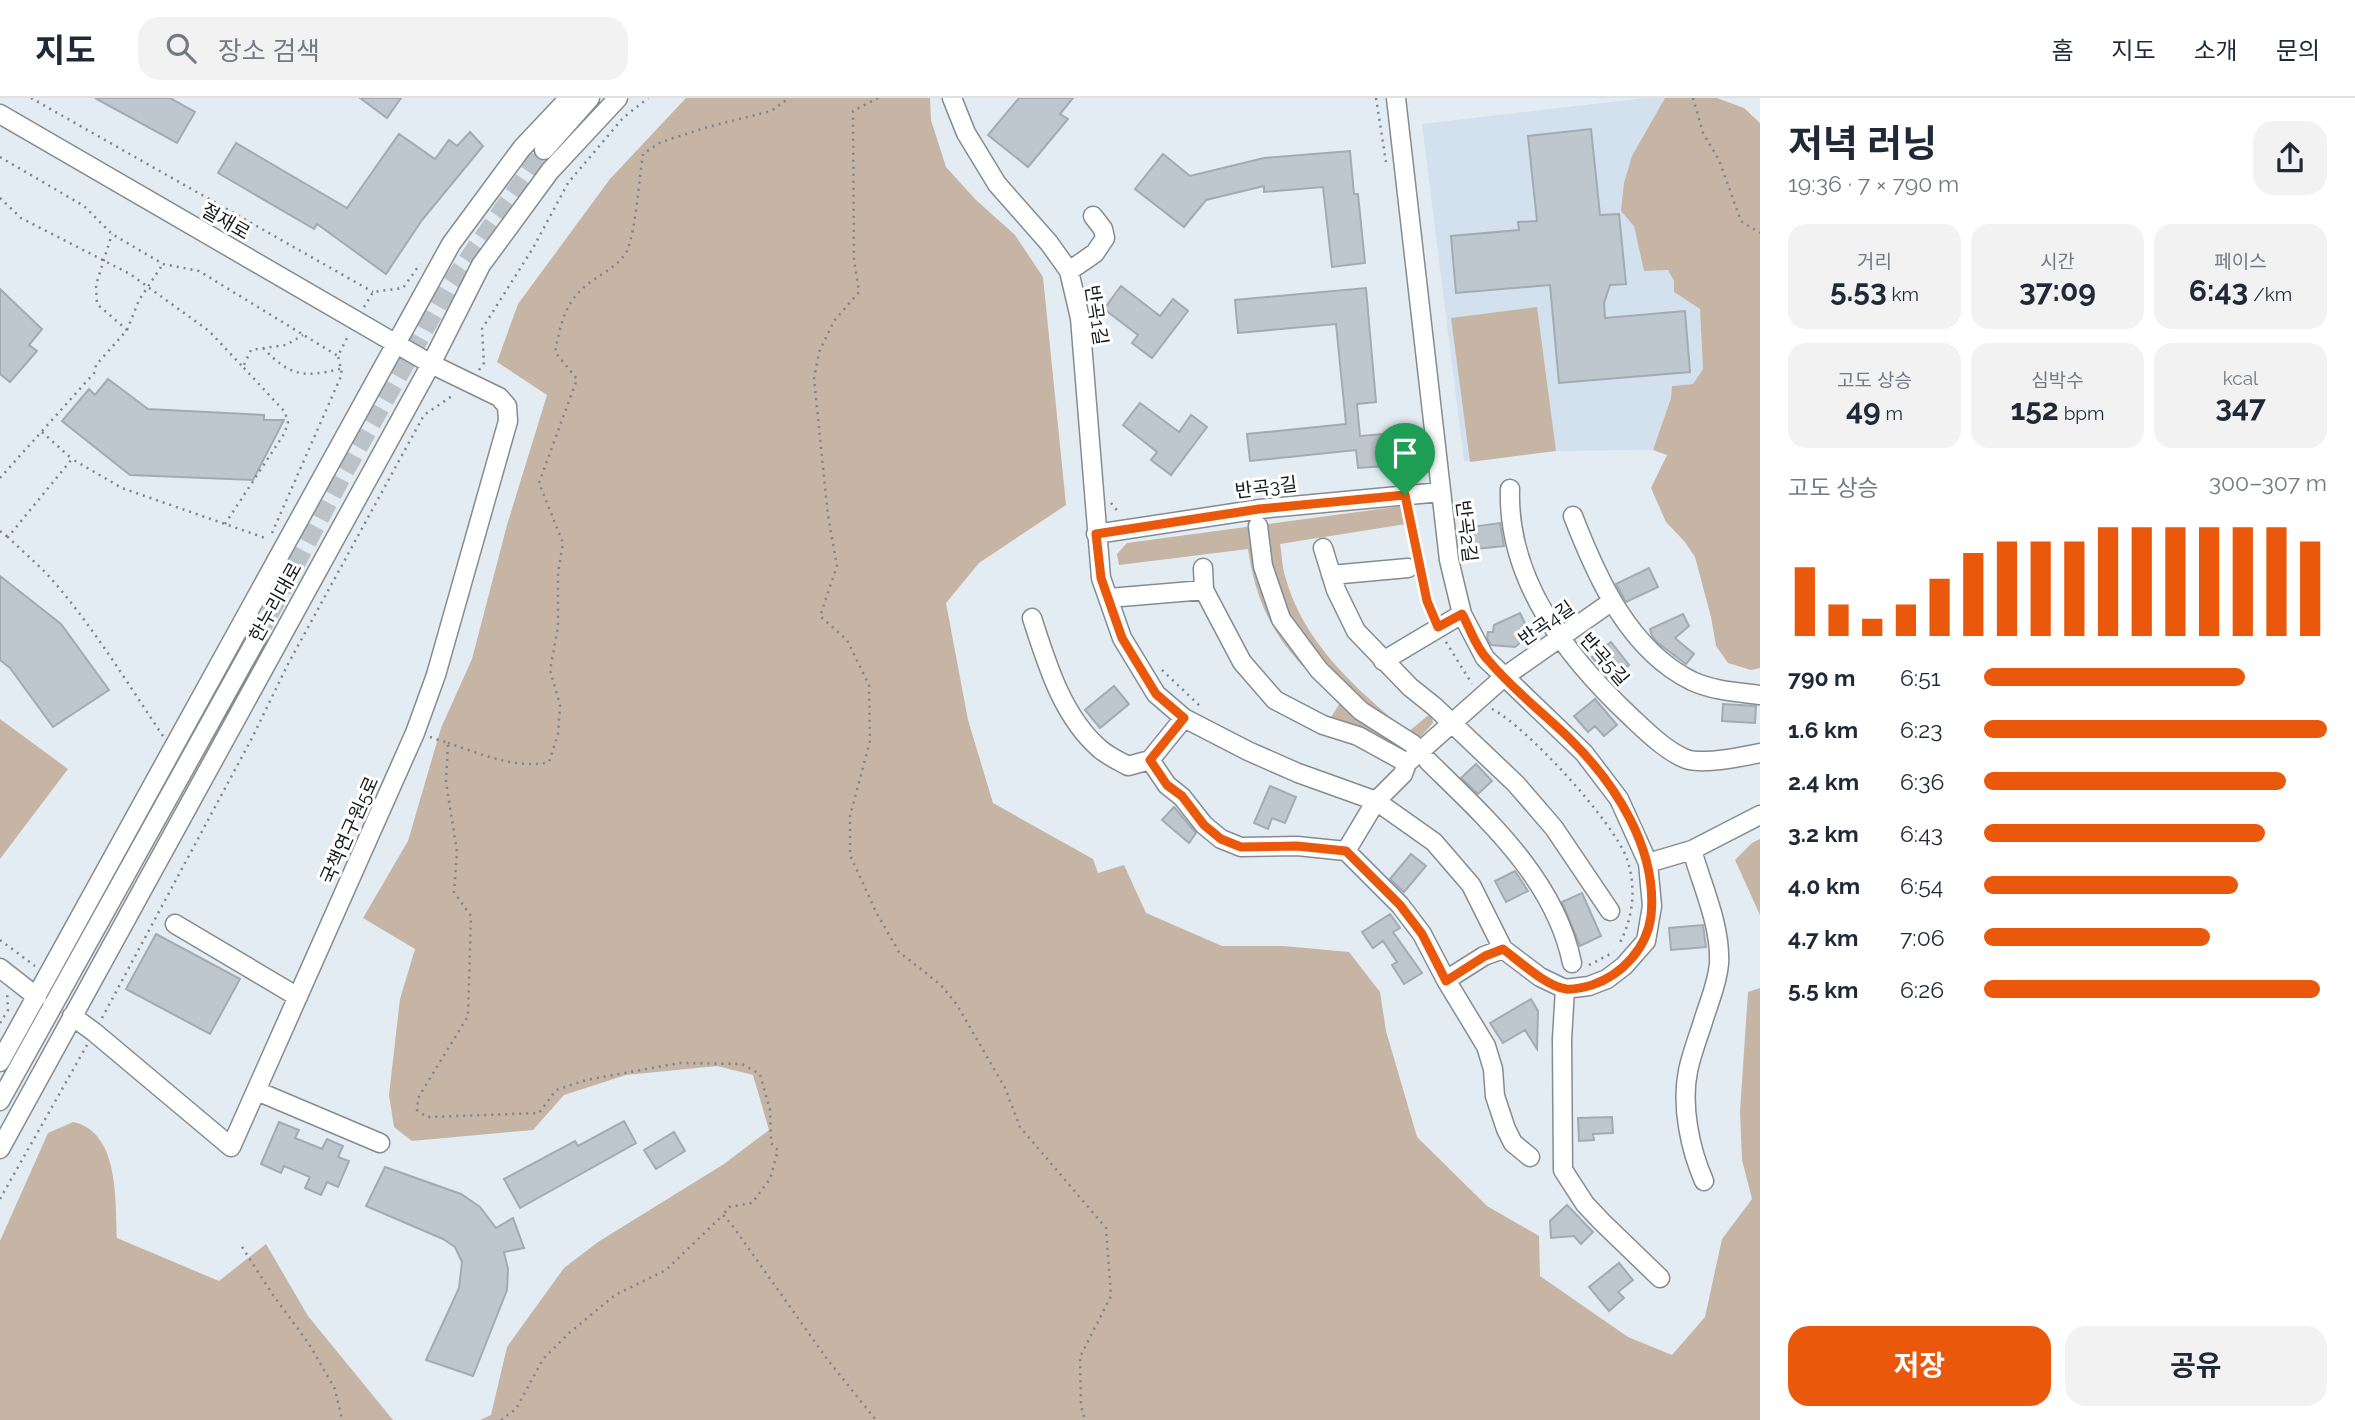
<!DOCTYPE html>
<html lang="ko">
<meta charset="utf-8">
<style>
body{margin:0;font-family:Raleway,"Noto Sans KR",sans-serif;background:#f2f2f3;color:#1f2937;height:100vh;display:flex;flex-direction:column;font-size:26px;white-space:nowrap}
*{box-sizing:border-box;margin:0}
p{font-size:23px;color:#747a83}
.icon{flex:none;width:38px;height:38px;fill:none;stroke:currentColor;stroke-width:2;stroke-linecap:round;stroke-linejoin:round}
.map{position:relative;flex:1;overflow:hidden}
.details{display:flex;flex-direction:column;background:#fff;width:595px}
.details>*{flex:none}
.pin{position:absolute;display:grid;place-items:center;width:60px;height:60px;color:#fff;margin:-72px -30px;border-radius:50% 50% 50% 0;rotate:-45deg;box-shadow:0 0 7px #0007}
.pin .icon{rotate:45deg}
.round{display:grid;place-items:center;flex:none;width:74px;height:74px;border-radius:21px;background:#f2f2f3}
.headline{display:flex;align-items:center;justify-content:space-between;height:119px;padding:0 28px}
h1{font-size:38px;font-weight:700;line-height:52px}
.metrics{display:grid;grid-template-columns:repeat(3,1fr);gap:10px;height:119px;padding:7px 28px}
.metrics div{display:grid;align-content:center;border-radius:18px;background:#f2f2f3;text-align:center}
.metrics b{font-size:30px;font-weight:700}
.metrics small{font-size:19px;font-weight:400}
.metrics p{font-size:19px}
.chart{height:196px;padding:14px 28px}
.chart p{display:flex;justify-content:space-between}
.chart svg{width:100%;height:126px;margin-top:7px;stroke:#ea580c;stroke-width:6}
.primary-button{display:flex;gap:14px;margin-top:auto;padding:14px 28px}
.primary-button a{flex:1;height:80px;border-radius:21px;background:#ea580c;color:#fff;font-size:28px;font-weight:700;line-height:80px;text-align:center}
.primary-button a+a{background:#f2f2f3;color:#1f2937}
ul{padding:0 28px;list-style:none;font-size:23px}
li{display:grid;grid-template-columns:112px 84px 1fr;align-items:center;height:52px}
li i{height:18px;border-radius:9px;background:#ea580c}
header{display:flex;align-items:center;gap:42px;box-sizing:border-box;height:98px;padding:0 35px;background:#fff;border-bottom:2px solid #e0e1e3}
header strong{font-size:33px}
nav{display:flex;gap:38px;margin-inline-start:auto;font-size:24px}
.search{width:490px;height:63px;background:#f2f2f3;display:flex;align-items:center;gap:18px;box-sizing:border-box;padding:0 24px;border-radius:21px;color:#747a83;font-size:26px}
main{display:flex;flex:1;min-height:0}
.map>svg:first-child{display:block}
</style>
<header>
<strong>지도</strong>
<div class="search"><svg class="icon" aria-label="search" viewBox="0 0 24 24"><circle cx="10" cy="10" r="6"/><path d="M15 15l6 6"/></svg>장소 검색</div>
<nav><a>홈</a><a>지도</a><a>소개</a><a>문의</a></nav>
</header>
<main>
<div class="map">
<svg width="1760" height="1322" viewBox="0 0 1760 1322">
<rect width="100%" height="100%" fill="#e4ecf3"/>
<!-- built -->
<path fill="#d2e1ed" d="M1645,0H1665L1655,20L1621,112L1634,127L1644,173L1668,172L1674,183V194L1700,210L1703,271L1693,286L1672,288L1671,300L1653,352L1556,353L1464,363L1422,26Z"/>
<!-- green -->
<path fill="#c6b4a4" d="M686,0H930L931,22L946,69L976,102L1015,137L1043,179L1066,407L979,465L946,505L968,622L993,705L1093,761L1098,775L1124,767L1146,815L1222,848H1284L1349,854L1380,894L1386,933L1417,1039L1487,1108L1539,1138L1540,1178L1628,1239L1672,1257L1705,1219L1722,1141L1752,1101L1742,1062L1740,1013L1748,894L1760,890V1322H480L491,1317L507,1249L564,1170L598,1144L724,1066L769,1032L753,977L717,968L626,977L564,997L533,1032L412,1043L394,1029L389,997L400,901L415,851L363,820L408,743L441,630L472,561L507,427L547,297L497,264L518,206L610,81Z
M1665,0H1717L1744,10L1760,25V570L1751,572L1728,565L1716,548L1711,519L1695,459L1685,444L1666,424L1651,390L1667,357L1653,352L1671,300L1672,288L1693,286L1703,271L1700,211L1674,194V183L1668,172L1644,173L1634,128L1621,113L1624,85L1632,58Z
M1537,209L1556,353L1470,364L1451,220Z
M1402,408L1406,426L1280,446C1282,457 1282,468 1285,478C1303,545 1357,592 1408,634L1431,615L1433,625L1404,657L1330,621L1341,603C1287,559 1258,521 1248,451L1119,467L1117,456L1127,445Z
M0,621L68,671L0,761Z
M1760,741V817L1735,762L1752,745Z
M73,1024C120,1034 115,1103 117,1140L219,1183L266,1146L308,1218L393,1322H0V1143L48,1035Z"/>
<!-- building -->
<path fill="#bfc7ce" stroke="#a3abb2" stroke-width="2" d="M95,0H170L195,14L177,45Z
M360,0H401L387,20Z
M1019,0H1073L1060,16L1068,21L1028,69L988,37Z
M1591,31L1600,117L1619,116L1626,186L1610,187L1604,205L1605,220L1685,213L1690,274L1559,285L1550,187L1456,195L1451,138L1519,132L1518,124L1537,123L1528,38Z
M470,34L483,48L422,122L386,176L317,126L314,131L218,75L236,45L347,110L399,36L435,61L449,42L457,48Z
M1350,53L1354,96H1358L1365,165L1332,169L1323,89L1264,94V88L1206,102L1184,129L1135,91L1163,56L1190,78L1264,60Z
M1121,188L1160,218L1173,201L1188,213L1152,260L1132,245L1138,237L1104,211Z
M1366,190L1376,304L1357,306L1360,338L1383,336L1386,368L1358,370L1356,352L1250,363L1247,336L1346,326L1336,226L1238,235L1235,202Z
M0,191L42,231L29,247L37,253L10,284L0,276Z
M108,281L148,311L264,317V322H284L253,382L130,377L62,323L89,291L95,297Z
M1140,305L1179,334L1191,317L1207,329L1171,377L1151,362L1157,354L1123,327Z
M1500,425L1504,448L1466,452L1464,430Z
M1649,470L1658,489L1626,504L1616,486Z
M0,478L61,526L109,592L53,629L10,570L0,562Z
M1520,515L1530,536L1515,549L1491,547L1487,540L1488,534H1493L1494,527Z
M1683,516L1689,528L1675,540L1694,556L1686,566L1658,545L1652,538L1650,531Z
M1611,544L1629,567L1610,582L1592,559Z
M1114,588L1129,606L1100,630L1085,612Z
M1595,601L1617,627L1604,638L1595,628L1588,634L1574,618Z
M1723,606L1756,608L1755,625L1722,623Z
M1476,666L1492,683L1478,696L1461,680Z
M1270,688L1296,699L1285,725L1272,720L1268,731L1254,725Z
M1174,709L1196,735L1189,745L1162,722Z
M1411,756L1426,768L1404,794L1390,781Z
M1515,773L1528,793L1506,804L1495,783Z
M1582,795L1601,838L1580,848L1562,804Z
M1390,816L1400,830L1393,834L1422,875L1404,886L1392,867L1397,864L1383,843L1373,850L1362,834Z
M1703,827L1706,849L1671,852L1669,830Z
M156,836L240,881L210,936L126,891Z
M1531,901L1538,913L1537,951L1525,932L1503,945L1490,925Z
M1612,1019L1613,1035L1593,1036L1594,1042L1579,1043L1578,1020Z
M624,1023L636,1045L520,1110L504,1081L575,1043L578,1048Z
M279,1024L299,1032L295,1040L322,1051L327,1041L343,1048L338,1059L349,1063L338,1089L327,1084L321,1097L305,1090L310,1079L284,1068L281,1075L261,1066Z
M674,1034L685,1053L656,1071L644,1052Z
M385,1069L461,1096L480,1109L496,1130L513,1120L524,1150L504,1154L508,1171L507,1192L473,1278L426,1262L459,1190L462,1164L455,1149L443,1141L366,1108Z
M1567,1107L1593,1134L1581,1146L1574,1138L1551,1140L1550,1123Z
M1619,1165L1633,1182L1618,1194L1624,1200L1609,1213L1589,1189Z"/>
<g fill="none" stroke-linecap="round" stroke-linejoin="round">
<!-- minor-tunnel -->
<path stroke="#bbc2c8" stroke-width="18" stroke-dasharray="18 9" stroke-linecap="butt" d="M257,540L342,379L451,185L544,52"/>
<defs>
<path id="minor" d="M952,0L966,35L997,86L1049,145L1069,173L1080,220L1101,480L1122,540L1156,596L1184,620L1248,653L1298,675L1376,703L1434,744L1471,787L1503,851L1540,879L1565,891L1589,888L1607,881L1624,868L1646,843L1652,808L1648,765L1619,701L1584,655L1485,560L1462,516L1449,462L1396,0
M0,16L431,266L499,299L507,308L508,323L436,577L415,635L231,1049L94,934L72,918
M544,52L590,0
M1069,173L1095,155L1105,140L1103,131L1093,118
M1510,391C1507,483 1568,560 1631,619C1647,634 1666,653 1686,661C1704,667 1741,659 1760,655
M1573,418C1597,480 1629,552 1692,583C1714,593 1737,594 1760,597
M1258,428L1263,468L1281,521L1319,572L1361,613L1413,646
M1096,436L1260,411L1441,394
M1323,450L1336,492L1356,533L1410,589L1435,609L1516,686L1554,730L1610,813
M1203,470L1204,492L1242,564L1275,602L1323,627L1358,638L1407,665
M1331,477L1408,470
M1109,500L1204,492
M1032,520C1047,566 1062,618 1100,651C1108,658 1119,663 1128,668L1150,662L1184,620
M1383,563L1462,516
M1150,662L1167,687L1182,699L1204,727L1221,741L1241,749L1297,748L1346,753L1376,703L1403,676L1407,665L1504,579L1611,504
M1428,663C1486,720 1555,781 1572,865
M1692,752C1702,788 1721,827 1719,866C1717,888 1708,906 1702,927C1697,942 1691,958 1688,973C1681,1008 1690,1051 1704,1083
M1346,753L1400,807L1422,836L1446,882L1486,948L1493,971L1495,998L1506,1031L1513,1045L1530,1059
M1648,765L1692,752L1760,717
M175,826L298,899
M0,870L37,899
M1446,882L1484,858L1503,851
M1565,891L1562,941L1563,1072L1585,1106L1602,1124L1660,1180
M0,964L451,146L522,50L569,0
M257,993L380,1045
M0,1003L257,540
M0,1051L431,266L481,167L550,73L618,0"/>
</defs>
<!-- minor casing -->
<use href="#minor" stroke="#848c92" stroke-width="21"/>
<!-- path -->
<path stroke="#7e8489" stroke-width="2.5" stroke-dasharray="2 5" stroke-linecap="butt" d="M31,0L373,194
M878,0L853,13L854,162L859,194L834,223L819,254L814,281L828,418L837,468L820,518L847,542L869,587L870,643L850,718V757L876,814L899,854L941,887L957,907L1005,990L1020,1029L1106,1130L1111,1198L1080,1259L1081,1308L1085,1322
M1376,0L1386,64
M1693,0L1703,35L1719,62L1741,123L1760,135
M0,59L84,108L112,136L163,166L199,173L338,258
M0,100L21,120L130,176L209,233L243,269L251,252L286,247L303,237
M364,209L373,194L403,190L420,166
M127,232L139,202L163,166
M263,250C290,278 303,280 340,271
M479,272L484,265L482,231L533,150L568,85L623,20L648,0
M42,334L72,361
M0,380L95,274L96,267L127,232L97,206L96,187L112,136
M1111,405L1116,411L1117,417
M1408,414L1417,455
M225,426L284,336L288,325L285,314L243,269
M0,433L8,439
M272,435L342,276L338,258L349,236
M1422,479L1433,516
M1446,544L1472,586
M1162,572L1200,608
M1492,611C1527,629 1614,724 1627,761C1637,790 1633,822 1618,848
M163,638C126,583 91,525 47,476C34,463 20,451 8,439L72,361L122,390L268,441
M430,639L448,645L446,684L457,754L454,794L471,818L468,918L418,1000L417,1012L427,1019L539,1015L556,992L586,982L680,965L742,966L760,976L770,1012L771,1045L778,1052L770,1081L752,1105L729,1109L723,1117
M448,645C479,655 516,672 549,664L558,636L560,607L550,572L558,529V475L563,445L539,385L577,281L555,254C560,230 563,209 582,191C595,178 618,170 627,153C636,132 639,80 643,56L661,44L708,29L771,13L789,0
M0,842L35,868
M1589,867L1614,854
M102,920L252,640L288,566L424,317L455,296
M0,925L8,912L7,894
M0,1101L87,947
M242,1149L273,1197L309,1246L335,1291L342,1322
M501,1322L516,1311L543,1261L569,1235L615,1197L666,1172L723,1117L732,1127L827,1261L876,1322"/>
<!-- minor -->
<use href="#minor" stroke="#fff" stroke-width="18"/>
</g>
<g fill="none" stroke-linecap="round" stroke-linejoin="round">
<defs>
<path id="route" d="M1405,397L1427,503L1438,529L1462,516C1470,530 1476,550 1488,562C1512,591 1542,614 1569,640C1615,685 1658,751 1651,818C1647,850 1622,877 1592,887C1585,889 1573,892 1566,891C1546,888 1519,863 1503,851L1485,858L1446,883L1422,836L1400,807L1346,753L1297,748L1241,749L1221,741L1204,727L1182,698L1167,687L1150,662L1184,620L1156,596L1122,540L1101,480L1096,436L1259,411Z"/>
</defs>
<!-- route casing -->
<use href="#route" stroke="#fff" stroke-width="14"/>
<!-- route -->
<use href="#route" stroke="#ea580c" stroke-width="9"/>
</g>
<g text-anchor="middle" stroke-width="6" stroke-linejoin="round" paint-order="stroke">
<!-- street labels -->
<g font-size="19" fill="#181b1e" stroke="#fff">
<text transform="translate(226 123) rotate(30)" y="7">절재로</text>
<text transform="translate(1097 217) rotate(81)" y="7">반곡1길</text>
<text transform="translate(1266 389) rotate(-7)" y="7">반곡3길</text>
<text transform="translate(1467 433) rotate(83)" y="7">반곡2길</text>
<text transform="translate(275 504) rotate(-61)" y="7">한누리대로</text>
<text transform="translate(1546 525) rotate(-35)" y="7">반곡4길</text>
<text transform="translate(1605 561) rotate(49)" y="7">반곡5길</text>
<text transform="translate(349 732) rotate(-66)" y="7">국책연구원5로</text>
</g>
</g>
</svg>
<div class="pin" style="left:1405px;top:397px;background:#1e9e55"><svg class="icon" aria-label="arrive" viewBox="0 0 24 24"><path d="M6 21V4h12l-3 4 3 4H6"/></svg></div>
</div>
<section class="details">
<div class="headline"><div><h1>저녁 러닝</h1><p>19:36 · 7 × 790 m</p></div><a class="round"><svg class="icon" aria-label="share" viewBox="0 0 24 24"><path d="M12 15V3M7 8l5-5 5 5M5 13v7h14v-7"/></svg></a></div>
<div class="metrics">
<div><p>거리</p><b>5.53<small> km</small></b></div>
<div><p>시간</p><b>37:09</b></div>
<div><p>페이스</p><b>6:43<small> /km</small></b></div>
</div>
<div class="metrics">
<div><p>고도 상승</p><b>49<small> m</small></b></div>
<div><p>심박수</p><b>152<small> bpm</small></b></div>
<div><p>kcal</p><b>347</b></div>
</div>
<div class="chart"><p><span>고도 상승</span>300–307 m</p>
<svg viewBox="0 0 160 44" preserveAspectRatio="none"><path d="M5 44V20M15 44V33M25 44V38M35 44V33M45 44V24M55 44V15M65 44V11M75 44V11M85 44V11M95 44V6M105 44V6M115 44V6M125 44V6M135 44V6M145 44V6M155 44V11"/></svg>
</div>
<ul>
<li><b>790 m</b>6:51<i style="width:76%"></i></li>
<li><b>1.6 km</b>6:23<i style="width:100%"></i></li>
<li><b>2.4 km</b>6:36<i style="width:88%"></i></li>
<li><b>3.2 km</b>6:43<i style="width:82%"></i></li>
<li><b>4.0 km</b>6:54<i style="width:74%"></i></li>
<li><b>4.7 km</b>7:06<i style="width:66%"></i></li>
<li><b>5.5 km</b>6:26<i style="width:98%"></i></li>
</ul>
<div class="primary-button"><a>저장</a><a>공유</a></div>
</section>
</main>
